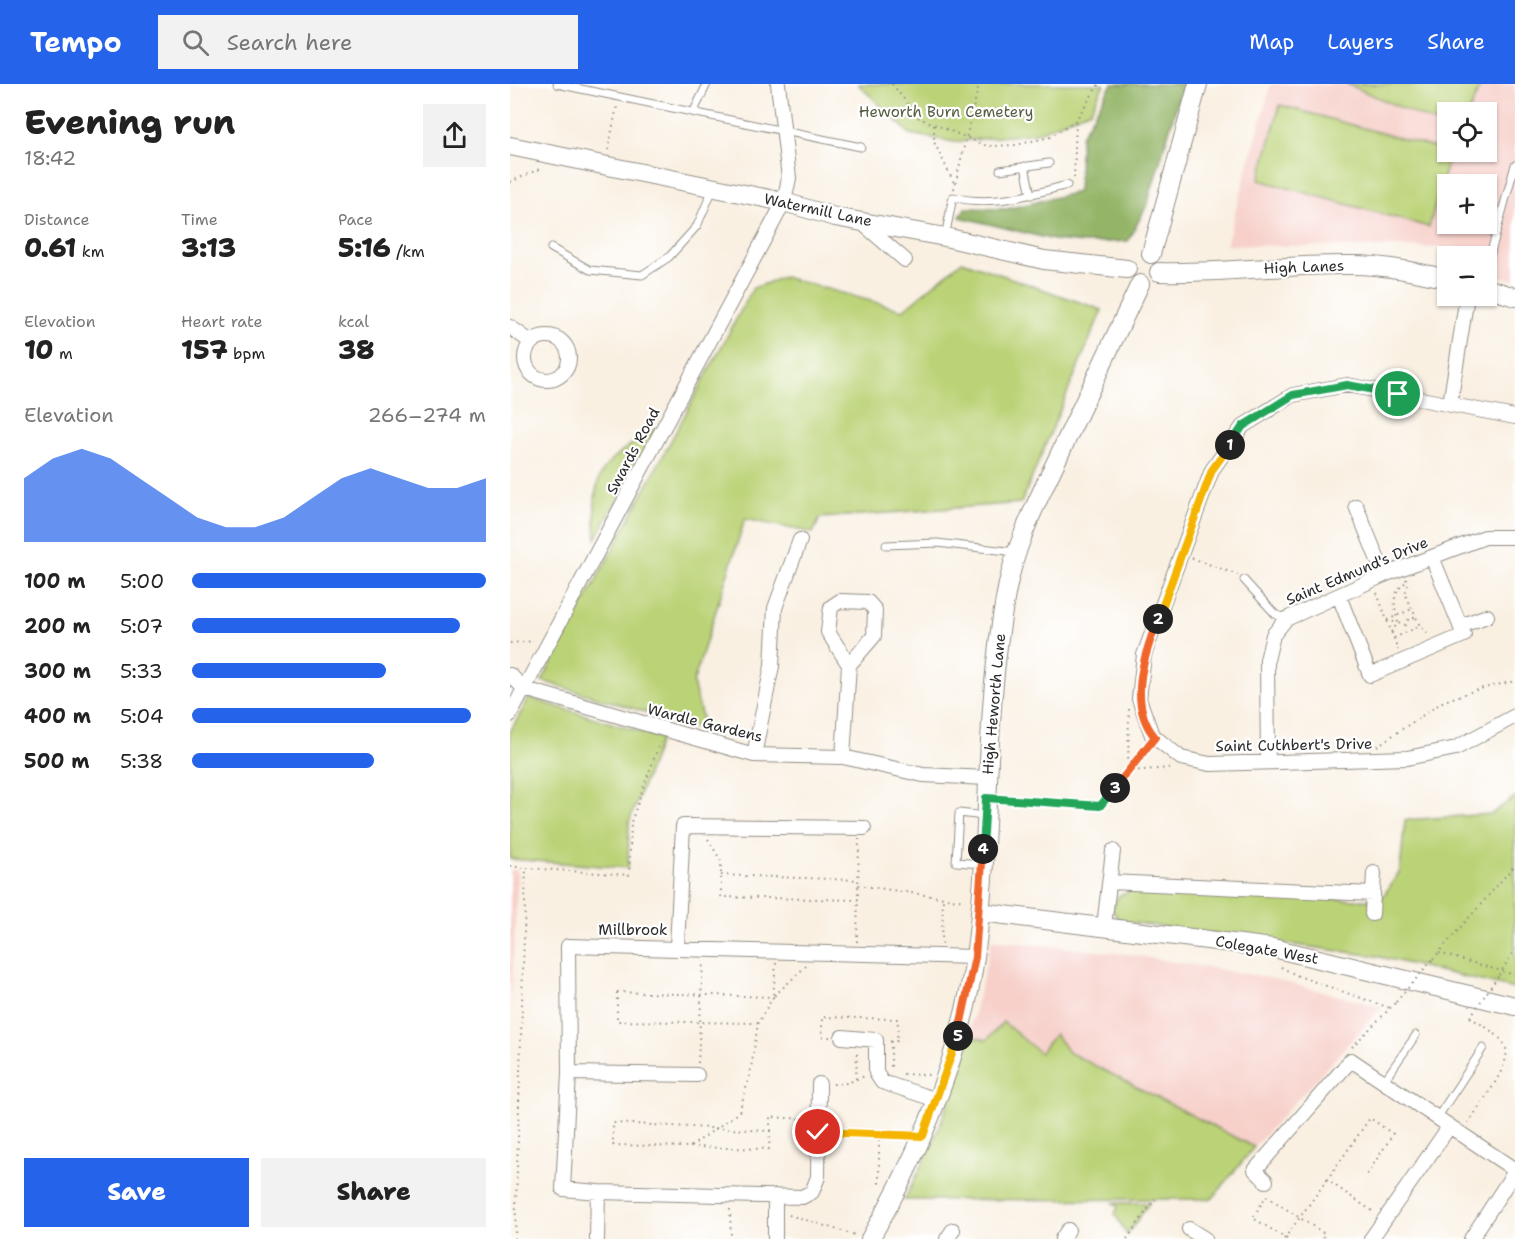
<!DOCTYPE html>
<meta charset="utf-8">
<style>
body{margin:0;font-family:"Shantell Sans",sans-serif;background:#f2f2f2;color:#222;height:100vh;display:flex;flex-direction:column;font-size:22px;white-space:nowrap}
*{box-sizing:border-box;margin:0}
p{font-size:20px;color:#767676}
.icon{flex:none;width:33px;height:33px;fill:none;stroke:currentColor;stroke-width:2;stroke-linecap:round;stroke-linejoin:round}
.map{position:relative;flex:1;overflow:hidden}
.drawer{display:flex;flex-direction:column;background:#fff;width:510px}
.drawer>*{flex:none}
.buttons{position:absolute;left:927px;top:18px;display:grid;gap:12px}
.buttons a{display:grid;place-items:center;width:60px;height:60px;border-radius:0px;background:#fff;box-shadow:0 2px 4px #0004;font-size:30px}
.pin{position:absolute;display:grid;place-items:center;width:51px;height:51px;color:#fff;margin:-26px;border:3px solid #fff;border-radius:50%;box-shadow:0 2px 6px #0007}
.km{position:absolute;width:30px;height:30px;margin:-15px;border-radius:50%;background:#222;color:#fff;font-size:16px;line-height:30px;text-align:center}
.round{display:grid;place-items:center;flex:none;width:63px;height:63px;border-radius:0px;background:#f2f2f2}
.headline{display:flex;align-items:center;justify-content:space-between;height:102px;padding:0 24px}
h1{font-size:33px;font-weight:800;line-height:45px}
.stats{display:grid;grid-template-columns:repeat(3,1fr);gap:9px;height:102px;padding:6px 24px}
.stats div{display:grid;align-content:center}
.stats b{font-size:26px;font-weight:800}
.stats small{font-size:16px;font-weight:400}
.stats p{font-size:16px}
.chart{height:168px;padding:12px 24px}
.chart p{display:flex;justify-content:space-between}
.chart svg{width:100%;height:108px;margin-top:6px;fill:#2563eb;opacity:.7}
.button{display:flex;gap:12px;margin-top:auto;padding:12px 24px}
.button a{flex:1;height:69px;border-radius:0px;background:#2563eb;color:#fff;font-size:24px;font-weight:800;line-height:69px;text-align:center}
.button a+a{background:#f2f2f2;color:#222}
ul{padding:0 24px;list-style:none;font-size:20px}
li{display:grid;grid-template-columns:96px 72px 1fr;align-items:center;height:45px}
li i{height:15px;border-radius:8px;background:#2563eb}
header{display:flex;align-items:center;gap:36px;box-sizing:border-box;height:84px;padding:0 30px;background:#2563eb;color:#fff}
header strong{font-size:28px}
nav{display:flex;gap:33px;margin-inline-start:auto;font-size:21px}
.search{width:420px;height:54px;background:#f2f2f2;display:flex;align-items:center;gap:15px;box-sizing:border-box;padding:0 21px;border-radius:0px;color:#767676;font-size:22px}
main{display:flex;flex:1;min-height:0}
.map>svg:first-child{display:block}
</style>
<header>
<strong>Tempo</strong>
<div class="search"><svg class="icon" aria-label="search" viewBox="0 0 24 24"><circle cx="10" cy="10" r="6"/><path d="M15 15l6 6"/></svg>Search here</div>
<nav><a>Map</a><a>Layers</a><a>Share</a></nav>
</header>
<main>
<section class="drawer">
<div class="headline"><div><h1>Evening run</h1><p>18:42</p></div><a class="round"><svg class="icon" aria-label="share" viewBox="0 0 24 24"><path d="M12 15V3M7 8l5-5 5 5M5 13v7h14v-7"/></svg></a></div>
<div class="stats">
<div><p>Distance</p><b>0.61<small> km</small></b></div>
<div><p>Time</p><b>3:13</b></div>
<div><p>Pace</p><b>5:16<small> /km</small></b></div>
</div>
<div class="stats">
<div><p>Elevation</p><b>10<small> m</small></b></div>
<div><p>Heart rate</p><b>157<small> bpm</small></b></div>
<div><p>kcal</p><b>38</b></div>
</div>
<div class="chart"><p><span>Elevation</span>266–274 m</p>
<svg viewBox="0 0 160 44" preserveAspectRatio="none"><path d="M0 44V18L10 10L20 6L30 10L40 18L50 26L60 34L70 38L80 38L90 34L100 26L110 18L120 14L130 18L140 22L150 22L160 18V44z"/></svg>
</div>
<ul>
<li><b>100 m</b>5:00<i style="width:100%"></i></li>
<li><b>200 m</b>5:07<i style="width:91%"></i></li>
<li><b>300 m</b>5:33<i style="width:66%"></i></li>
<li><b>400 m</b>5:04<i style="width:95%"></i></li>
<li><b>500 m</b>5:38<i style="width:62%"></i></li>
</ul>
<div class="button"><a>Save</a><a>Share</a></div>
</section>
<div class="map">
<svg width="1005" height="1155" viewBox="0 0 1005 1155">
<rect width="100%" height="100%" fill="#fff"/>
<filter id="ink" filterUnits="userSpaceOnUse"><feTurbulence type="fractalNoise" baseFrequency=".0167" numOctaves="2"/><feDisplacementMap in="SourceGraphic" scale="12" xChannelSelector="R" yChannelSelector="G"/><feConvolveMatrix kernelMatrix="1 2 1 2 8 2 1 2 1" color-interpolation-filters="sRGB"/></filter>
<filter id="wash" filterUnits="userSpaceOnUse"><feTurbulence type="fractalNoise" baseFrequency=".008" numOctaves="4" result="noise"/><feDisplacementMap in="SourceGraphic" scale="24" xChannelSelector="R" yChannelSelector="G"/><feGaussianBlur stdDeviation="1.35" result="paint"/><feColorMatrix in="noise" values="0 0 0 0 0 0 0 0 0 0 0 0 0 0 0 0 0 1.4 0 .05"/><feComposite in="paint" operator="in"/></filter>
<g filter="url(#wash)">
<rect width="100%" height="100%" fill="#f9f0e2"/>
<!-- built -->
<path fill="#f7d0ca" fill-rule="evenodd" d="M761,0H1005V196L985,191L989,171L947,164L716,161ZM938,28H976V68H938ZM938,100H976V140H938Z
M0,786H8L0,930Z
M482,856L616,870L756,893L872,923L744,1063L702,1115L394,1116L432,1041L448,997Z"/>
<!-- green -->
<path fill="#bbd377" stroke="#737f51" stroke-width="1.5" d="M348,0H594L581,26L526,49L444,58L400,50Z
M837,0H971L959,28H938L937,44Z
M770,21L940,68L919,143L749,96Z
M452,177L592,226L511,419L310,434L303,449L235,435L183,599L195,646L32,597L243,204L274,193L393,226Z
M147,344L86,455C81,384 89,381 147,344Z
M19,614L151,654L119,738L118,784L0,775V648Z
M1005,713V905L866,872L610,837L602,826L608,812L623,806L870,817L890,787L895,736L981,730Z
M493,938L530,969L545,950L558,968L744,1063L702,1115L394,1116C423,1063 444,1011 460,952L477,956Z
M603,1119H639L617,1151L605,1130L608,1123Z"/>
<!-- forest -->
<path fill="#94b568" stroke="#60704a" stroke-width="1.5" d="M602,0H673L637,121L618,157L575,159L544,156L450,133L455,124L497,125L568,108L571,52Z"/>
</g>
<g filter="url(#ink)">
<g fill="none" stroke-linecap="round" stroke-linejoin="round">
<defs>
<path id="service" d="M47,0L351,63
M184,27L197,0
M515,82L521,111
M490,86L539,79
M435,153L443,113C481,123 520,111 557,101
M41,164L80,186L132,191L159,173L187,142L203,105
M976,186L1005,81
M376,461L427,459L506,468
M734,496L765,530L776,535
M472,780L446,778L449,729L475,732
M874,997L906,951
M927,1034L973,964"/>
<path id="minor" d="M352,139L395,176
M0,243L21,258
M15 274a22 22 0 1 1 44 0a22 22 0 1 1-44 0Z
M940,320L957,212
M1005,333L837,301L783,311L733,342L702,386L634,571L629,615L642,651L671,674L700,680L897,674L946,664L1005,632
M846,422L874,491
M829,512L860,591L954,551L922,473
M950,542L977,532
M0,591L15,605L244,671L333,673L413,691L477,694
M0,631L274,118L279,94L268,0
M244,671L262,582L265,524L290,456
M333,673L339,581L364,552L365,526L358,518L330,517L321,523L318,548L339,581
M758,678L757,576L763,551L776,535L874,491L975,453H1005
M600,798L863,810
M862,830L864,789
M594,842L603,767
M167,863L173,742L354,744
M332,953L366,956V989L372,998L427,1016
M59,989L187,991
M309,1000L308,1093L302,1108L292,1113L88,1108L53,1105L59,989L58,862L465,873
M756,1097L745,1086L841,976L1005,1086
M679,1145L695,1155
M87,1155L88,1108
M265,1155V1112
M437,1155L443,1146
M552,1155L558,1146
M861,1155L939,1043
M961,1155L1005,1087"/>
<path id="tertiary" d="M0,62L274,118L325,133L435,153L534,176L617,185
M641,170L688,0
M649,188C714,190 777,180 842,181C874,181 907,188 938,195
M976,204L1005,213
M470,828L763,864L1005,922
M360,1155C410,1068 451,973 465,873C482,753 473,630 496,510C505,458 530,412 552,365C578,310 604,255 630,200"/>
</defs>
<!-- service casing -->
<use href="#service" stroke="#928e86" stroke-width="9"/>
<!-- minor casing -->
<use href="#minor" stroke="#928e86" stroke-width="16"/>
<!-- tertiary casing -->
<use href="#tertiary" stroke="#928e86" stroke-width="20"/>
<!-- path -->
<path stroke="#928e86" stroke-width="2" stroke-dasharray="1.5 4.5" stroke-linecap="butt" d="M382,0L409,34L477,62L506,61L540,53L566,36L589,0
M424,41V58L445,101
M98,66L107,22
M564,94L566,37
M0,98L32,84
M444,105L469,0
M682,474L728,491
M896,495L898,501L895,509L910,542L921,552
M867,509L888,566
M877,536L895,541L898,536L906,533
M877,536L902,525
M881,548L888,539C884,520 880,511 897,497
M884,554L910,542
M0,559L24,557
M619,625L618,687L661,684
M867,662L934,617L969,605L1005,597
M491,715L590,722L636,664
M198,755L211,777V813L348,816
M0,782L16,784
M211,791L348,796
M348,801L455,817
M347,858L349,755
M432,860L433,815
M929,869L1005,891
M923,875L1005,781
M266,879L263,913L296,882
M771,883L788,892L880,924
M989,891L1005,865
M107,908L263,913L248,939L107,937Z
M320,953H312V933L388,935L387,957H381V987
M842,963L886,918
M188,979L193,877
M393,990L421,991
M346,995L347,968
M323,1000L337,999L355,992
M958,1039C968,1023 1004,979 995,962C989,949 971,941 960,933
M260,1047V1033L295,1035V1032
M320,1049L395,1051
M369,1050V1104
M180,1063L259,1065L260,1047L103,1039V1061L180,1063L229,1028L240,991L248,939
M817,1096L860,1034L883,1050L856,1092
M220,1125L221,1155
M279,1131L345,1151
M5,1155L16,784L119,791L121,738L150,658
M617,1155L645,1115
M774,1155L817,1096L865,1129
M777,1155L743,1134L756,1112L815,1150L812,1155"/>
<!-- service -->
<use href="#service" stroke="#fff" stroke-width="7"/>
<!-- minor -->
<use href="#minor" stroke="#fff" stroke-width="14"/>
<!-- tertiary -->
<use href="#tertiary" stroke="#fff" stroke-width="18"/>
<!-- path-bridge -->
<path stroke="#928e86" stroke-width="2" stroke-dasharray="1.5 4.5" stroke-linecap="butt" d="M886,918L923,875
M960,933L989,891"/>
</g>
</g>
<g fill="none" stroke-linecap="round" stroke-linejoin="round" filter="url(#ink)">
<defs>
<path id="split-1" d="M720,361L733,342L783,311L837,301L888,310"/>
<path id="split-2" d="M648,535L702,386L720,361"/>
<path id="split-3" d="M605,704L645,653C617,620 634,571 648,535"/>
<path id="split-4" d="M473,765L476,714L590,722L605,704"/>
<path id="split-5" d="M448,952L465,873L473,765"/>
<path id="split-6" d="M308,1048L413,1052L448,952"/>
</defs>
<!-- split-1 casing -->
<use href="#split-1" stroke="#fff" stroke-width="12"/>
<!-- split-2 casing -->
<use href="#split-2" stroke="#fff" stroke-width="12"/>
<!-- split-3 casing -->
<use href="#split-3" stroke="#fff" stroke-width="12"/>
<!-- split-4 casing -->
<use href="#split-4" stroke="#fff" stroke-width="12"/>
<!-- split-5 casing -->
<use href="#split-5" stroke="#fff" stroke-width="12"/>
<!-- split-6 casing -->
<use href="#split-6" stroke="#fff" stroke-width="12"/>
<!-- split-1 -->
<use href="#split-1" stroke="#22a559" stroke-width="8"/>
<!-- split-2 -->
<use href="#split-2" stroke="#f5b400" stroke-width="8"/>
<!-- split-3 -->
<use href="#split-3" stroke="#f0652b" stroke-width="8"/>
<!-- split-4 -->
<use href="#split-4" stroke="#22a559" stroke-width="8"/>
<!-- split-5 -->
<use href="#split-5" stroke="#f0652b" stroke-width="8"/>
<!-- split-6 -->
<use href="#split-6" stroke="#f5b400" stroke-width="8"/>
</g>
<g text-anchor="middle" stroke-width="4.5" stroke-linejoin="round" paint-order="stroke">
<!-- park labels -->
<g font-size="15" fill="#565d42" stroke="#fff">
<text x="436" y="33">Heworth Burn Cemetery</text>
</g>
<!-- street labels -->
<g font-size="15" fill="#2b2b2b" stroke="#fff">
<text transform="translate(308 126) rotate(12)" y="5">Watermill Lane</text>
<text transform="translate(794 183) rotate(-2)" y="5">High Lanes</text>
<text transform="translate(123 367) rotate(-62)" y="5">Swards Road</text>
<text transform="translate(847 487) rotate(-23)" y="5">Saint Edmund's Drive</text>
<text transform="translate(484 620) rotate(-85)" y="5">High Heworth Lane</text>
<text transform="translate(195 639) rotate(14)" y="5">Wardle Gardens</text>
<text transform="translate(784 661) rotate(-1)" y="5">Saint Cuthbert's Drive</text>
<text x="123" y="851">Millbrook</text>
<text transform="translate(757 866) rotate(10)" y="5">Colegate West</text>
</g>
</g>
</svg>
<div class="buttons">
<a><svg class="icon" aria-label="locate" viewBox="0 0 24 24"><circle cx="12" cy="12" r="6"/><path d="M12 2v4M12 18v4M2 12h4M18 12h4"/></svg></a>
<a>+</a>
<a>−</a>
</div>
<div class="pin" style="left:888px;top:310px;background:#1e9e55"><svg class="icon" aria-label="arrive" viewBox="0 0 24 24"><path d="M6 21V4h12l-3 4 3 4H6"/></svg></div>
<div class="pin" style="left:308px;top:1048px;background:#d93025"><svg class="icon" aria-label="check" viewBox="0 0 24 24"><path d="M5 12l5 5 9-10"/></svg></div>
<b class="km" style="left:720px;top:361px">1</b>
<b class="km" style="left:648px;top:535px">2</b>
<b class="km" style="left:605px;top:704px">3</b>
<b class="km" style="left:473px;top:765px">4</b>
<b class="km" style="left:448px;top:952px">5</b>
</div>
</main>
